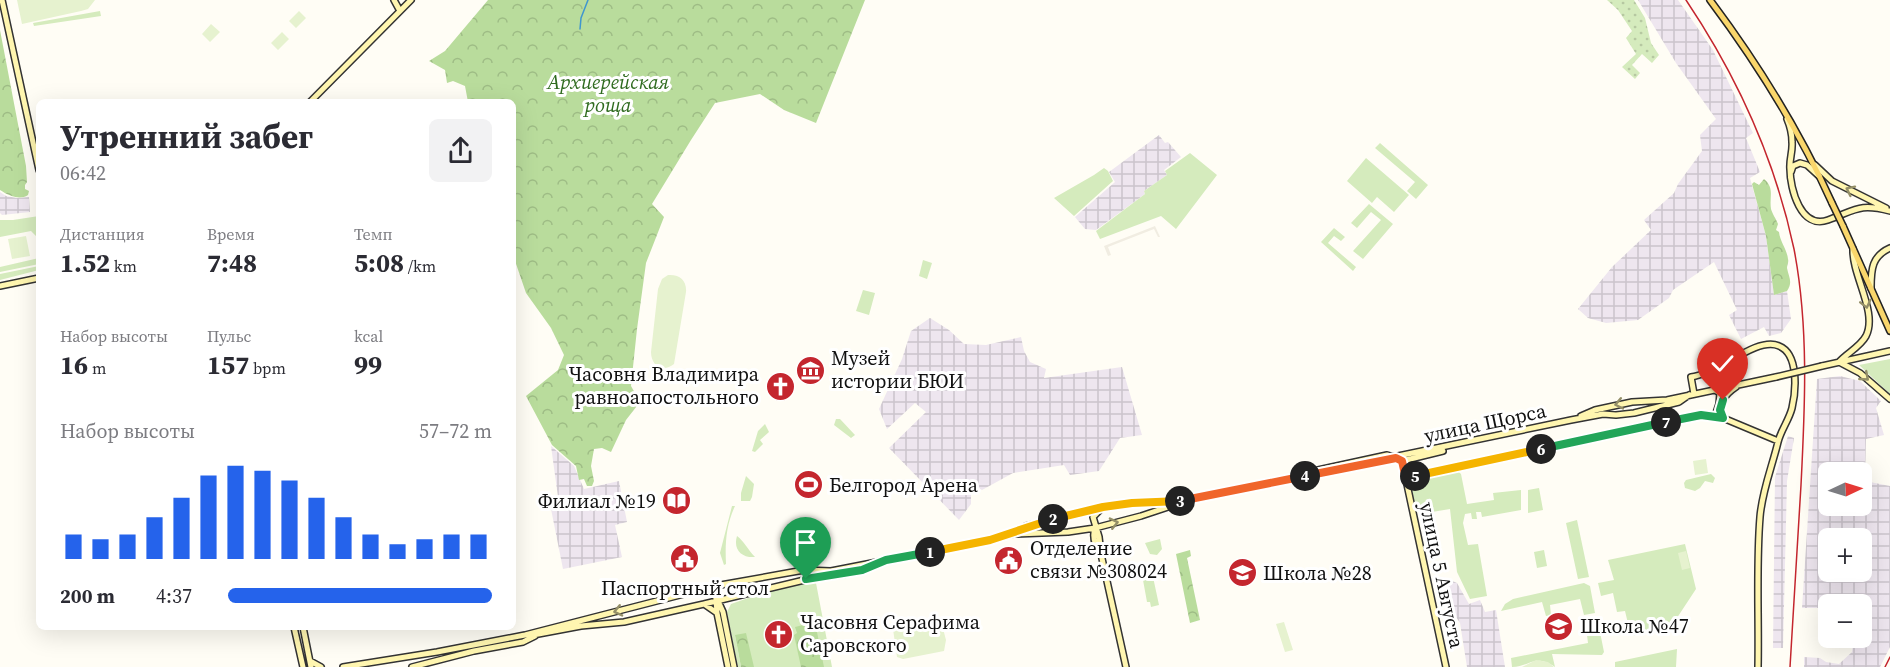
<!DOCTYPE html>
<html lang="ru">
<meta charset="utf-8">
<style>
body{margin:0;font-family:"Source Serif 4",serif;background:#f2f2f3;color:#2b2b33;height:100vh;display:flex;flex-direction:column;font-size:22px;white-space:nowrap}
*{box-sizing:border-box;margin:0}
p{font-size:20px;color:#7c7c81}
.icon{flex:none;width:33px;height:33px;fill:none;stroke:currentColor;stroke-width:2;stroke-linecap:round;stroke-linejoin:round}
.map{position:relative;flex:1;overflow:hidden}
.side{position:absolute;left:36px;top:99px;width:480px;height:531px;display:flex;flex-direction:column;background:#fff;border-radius:9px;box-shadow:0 6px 24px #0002}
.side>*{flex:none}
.needle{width:39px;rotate:86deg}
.controls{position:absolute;left:1818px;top:462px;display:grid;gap:12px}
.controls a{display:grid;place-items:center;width:54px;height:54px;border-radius:9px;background:#fff;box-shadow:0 6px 24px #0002;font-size:30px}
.pin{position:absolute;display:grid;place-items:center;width:51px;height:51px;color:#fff;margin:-62px -26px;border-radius:50% 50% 50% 0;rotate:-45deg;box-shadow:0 0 6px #0007}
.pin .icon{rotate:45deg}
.km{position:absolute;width:30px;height:30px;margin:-15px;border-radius:50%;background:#222;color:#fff;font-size:16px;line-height:30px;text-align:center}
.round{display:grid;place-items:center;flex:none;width:63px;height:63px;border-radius:9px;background:#f2f2f3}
.summary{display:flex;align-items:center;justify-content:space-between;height:102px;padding:0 24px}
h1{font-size:33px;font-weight:700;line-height:45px}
.stats{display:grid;grid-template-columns:repeat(3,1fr);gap:9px;height:102px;padding:6px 24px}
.stats div{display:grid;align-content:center}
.stats b{font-size:26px;font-weight:700}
.stats small{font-size:16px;font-weight:400}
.stats p{font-size:16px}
.chart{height:168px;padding:12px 24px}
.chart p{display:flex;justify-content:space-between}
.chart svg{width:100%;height:108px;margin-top:6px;stroke:#2563eb;stroke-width:6}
ul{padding:0 24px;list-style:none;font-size:20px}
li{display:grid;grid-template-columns:96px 72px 1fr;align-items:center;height:45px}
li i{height:15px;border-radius:8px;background:#2563eb}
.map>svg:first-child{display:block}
</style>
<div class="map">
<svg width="1890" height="667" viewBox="0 0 1890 667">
<defs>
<pattern id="industrial-grid" width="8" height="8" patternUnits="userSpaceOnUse" patternTransform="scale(1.5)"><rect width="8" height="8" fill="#eee6ef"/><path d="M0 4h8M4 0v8" fill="none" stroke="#cbc4cc"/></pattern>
<pattern id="forest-crowns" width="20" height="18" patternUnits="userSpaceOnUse" patternTransform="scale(1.5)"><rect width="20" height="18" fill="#b9dc9c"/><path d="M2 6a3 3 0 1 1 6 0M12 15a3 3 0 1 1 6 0" fill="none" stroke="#9ebc85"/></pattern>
<pattern id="garden-dots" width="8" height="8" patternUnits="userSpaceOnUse" patternTransform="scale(1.5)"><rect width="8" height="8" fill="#d5ebbd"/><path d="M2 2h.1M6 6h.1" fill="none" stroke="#b6c8a1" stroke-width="1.8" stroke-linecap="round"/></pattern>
</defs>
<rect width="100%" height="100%" fill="#fffdf5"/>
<!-- industrial -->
<path fill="url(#industrial-grid)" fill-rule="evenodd" d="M1638,0H1678L1713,50L1753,133L1746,138L1760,172L1750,178L1766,236L1774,295L1787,291L1791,319L1781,333L1769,336L1764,327L1741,339L1729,315L1737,310L1714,262L1673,290L1669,298L1638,320L1606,323L1588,318L1578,309L1612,267L1651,230L1644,220L1674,193L1678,184L1702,151L1700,135L1716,119L1676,63Z
M1159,135L1165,143L1168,142L1181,157L1164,170L1167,175L1144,191L1145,194L1096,230L1085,229L1075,217L1115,182L1109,172Z
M0,192L6,196L17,198L29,197L30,212L2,215L0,213Z
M930,318L949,330L964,344L986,345L1021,337L1024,351L1030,362L1046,369L1044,378L1122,367L1142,435L1120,438L1099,471L1070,475L1064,465L1013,473L982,490L975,486L971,490V504L959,520L889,448L926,412L915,403L887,429L879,409L902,359L911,331Z
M1840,376L1860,381L1881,401L1876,408L1884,435L1866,439L1865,481L1890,486V647L1880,667H1804V657L1820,658L1826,662L1839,664L1852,652L1853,644L1852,638H1862V604H1828V608H1802L1817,379ZM1828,472H1862V506H1828ZM1828,538H1862V572H1828Z
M1788,436L1794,438L1787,481L1783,648H1773L1775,477Z
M551,446L574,466L584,489L619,481L627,522L615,525L622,557L563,569L549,499L558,497Z
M1443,577L1457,583L1469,604L1480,600L1485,612L1496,610L1505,667H1467L1460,623L1451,609Z"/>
<!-- grass -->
<path fill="#d5ebbd" d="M100,11L101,16L34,26L33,23Z
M1380,143L1428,185L1416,199L1407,191L1415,182L1375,148Z
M1190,153L1217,175L1176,229L1161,216L1100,239L1096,231L1145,194L1144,191L1167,175L1165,171Z
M1366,158L1409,195L1394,212L1377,197L1372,203L1347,181Z
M1104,168L1108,171L1113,181L1074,216L1054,198L1094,175Z
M1369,204L1393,224L1363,259L1353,251L1381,220L1371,212L1357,228L1351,223Z
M39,216V249L36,236L31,231L0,237V220H13Z
M1334,228L1345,237L1341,241L1334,236L1328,243L1356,267L1353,271L1321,242Z
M39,258V264L0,272V267Z
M923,260L932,263L927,279L919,276Z
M39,266V270L0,280V274Z
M863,290L875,293L869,315L856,311Z
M1890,359V394L1859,365Z
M836,419H840L855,435L851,438L834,425Z
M765,424L769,432L760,440L763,444L755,452L752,451L758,431Z
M1458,471L1461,474L1467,504L1494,500L1493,493L1521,490V510L1482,517L1481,512H1476L1477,519H1472L1471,513L1465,514L1463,523L1468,545L1478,544L1487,596L1470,599L1457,572L1450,509L1426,513L1416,510L1410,482Z
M1711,474L1715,478L1713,483L1705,481L1700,488L1695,491L1685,488L1684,483L1686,480Z
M746,476L754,484L752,497L750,501H741V493Z
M1539,488L1543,510L1528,513V490Z
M735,506C726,525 725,543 726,564L724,565L720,553L732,506Z
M1577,520L1589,577L1578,579L1566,523Z
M737,536C744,541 748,550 755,557C741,558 733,549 737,536Z
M1160,539L1162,549L1157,555L1150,554L1145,543Z
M1685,544L1696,589L1669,630L1631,636L1625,611L1617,612L1613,593L1601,596L1598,583L1614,580L1608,560Z
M1544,550L1547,566L1537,568L1534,552Z
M1153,577L1159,605L1151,607L1150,602H1147L1143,580Z
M812,580L816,583L832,667H748L735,635L741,667H738L727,612L731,604L786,585Z
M1584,583L1590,586L1595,613L1584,615L1580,599L1550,605L1551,615L1546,616L1542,602L1501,611L1505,604L1513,599Z
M1600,632L1604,652L1602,655L1552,654L1555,667C1534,653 1530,667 1512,667L1511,658L1588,643L1587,635Z
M1677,649L1676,667H1615V662Z"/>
<!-- forest -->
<path fill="url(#forest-crowns)" d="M488,0H865L816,123L784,110L760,94L715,103L691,140L652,204L664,217L646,263L637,329L631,386L640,402L626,420L611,452L602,448L594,449L591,466L594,481L592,486H587L584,479L579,480L576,466L552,445L526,396L558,370L564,355L551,328L526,293L513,255V102H468L465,86L453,81L447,83L445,70L429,61L445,51Z
M0,30L26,166L27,182L25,185V189L29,191L28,195C19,201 8,195 0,190Z
M1764,179C1775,188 1769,197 1771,209C1772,213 1776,219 1778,224L1776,230L1779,232C1780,242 1787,249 1788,259C1789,262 1787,265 1787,268C1789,278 1793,282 1787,291L1774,295L1766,236L1752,184L1754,182L1759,185Z
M1190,550L1191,556L1187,558L1200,620L1190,623L1176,554Z
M815,622L824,667H801L794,635L797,633L795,627Z
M746,633L754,667H741L735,635Z"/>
<!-- garden -->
<path fill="url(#garden-dots)" d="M1607,0H1634L1645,18L1651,43L1659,55L1652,63L1642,54L1632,65L1640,73L1635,79L1622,67L1636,54L1626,38L1632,31L1618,10Z"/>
<!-- pitch -->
<path fill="#e6f2cf" d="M17,0H95L88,9L81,11L22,24Z
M299,11L306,18L296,28L289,21Z
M211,24L220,32L210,42L202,34Z
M282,32L289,39L278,50L271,43Z
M26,236L30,256L12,259L8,239Z
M668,275C680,274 687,281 686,292L674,364C663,373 651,366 651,352L658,289L662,279Z
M1706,459L1708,473L1695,475L1693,461Z
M1686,551L1690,568L1682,570L1678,553Z
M941,621L946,640L944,651L903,659L897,657L893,629Z
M1284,622L1293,650L1285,652L1276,624Z
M1536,660L1548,662L1554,667H1522Z"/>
<!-- plaza -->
<path fill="#f1ede2" d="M1155,226L1160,237H1158L1154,229L1108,247L1111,255L1108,256L1104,246Z"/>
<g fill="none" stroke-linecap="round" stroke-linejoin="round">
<!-- stream -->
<path stroke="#3f96cf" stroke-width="1.5" d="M580,29L581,18L588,0"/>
<defs>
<path id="secondary" d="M2,0L39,170
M394,0L400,11
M310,102L411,0
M1787,119C1790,126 1792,134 1792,142C1793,151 1789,160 1790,169C1790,189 1801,230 1828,220C1856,210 1859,203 1890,211
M1815,165L1832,181L1886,208
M1791,172L1793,166L1800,163L1807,165L1819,176
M0,286L39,278
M1871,288C1871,269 1872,256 1890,248
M1839,362C1847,353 1860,347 1866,336C1878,312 1852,276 1853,249
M1841,363L1860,373L1890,399
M1822,366L1890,351
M1694,394L1691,377C1697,376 1703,374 1709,372C1727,365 1760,337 1779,346C1799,354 1796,391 1792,408C1789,420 1781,430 1778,442C1772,467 1762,491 1760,517C1756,566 1759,617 1758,667
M1581,416L1595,410L1632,402L1667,400L1776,377
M1715,416L1719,404L1720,393L1715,390
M1723,418C1718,404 1724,395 1736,387
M1402,461L1446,667
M1402,461L1443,451
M1318,470L1387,455L1394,457
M1406,479L1701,415L1723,418L1778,441
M1191,499L1571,420L1603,414L1616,415L1634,413L1679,402L1689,395
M1095,528C1092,537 1095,546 1101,554
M1014,533L1026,526L1103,507
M715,586L717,613L728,667
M718,601L723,612L734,667
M704,604L817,577C837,577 858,572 876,564
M294,627L303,667
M303,627L311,667
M533,635L581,626L624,622L704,604L717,613
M310,661L321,667
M343,667L437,652L525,635L715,586L804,570L831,571L964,545L1013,534L1068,532L1095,528L1141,516L1192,499
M412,667L474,651L523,642L535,636
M1126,667L1101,554L1099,537L1093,517L1103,507L1132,503L1176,502"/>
<path id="primary" d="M1710,0C1758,64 1799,130 1832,203
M1843,226L1890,331"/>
</defs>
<!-- secondary casing -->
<use href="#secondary" stroke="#333" stroke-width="8"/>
<!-- primary casing -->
<use href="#primary" stroke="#222" stroke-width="8"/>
<!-- secondary -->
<use href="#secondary" stroke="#fff6b0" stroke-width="5"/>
<!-- primary -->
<use href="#primary" stroke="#f9d66b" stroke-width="5"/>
<!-- rail -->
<path stroke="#c4262e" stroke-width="1.5" d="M1686,0C1737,76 1775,159 1794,249C1809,327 1805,407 1801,485C1797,546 1794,606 1790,667
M1885,667L1890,657"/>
<defs>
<path id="secondary-bridge" d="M1776,377L1822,366"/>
<path id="primary-bridge" d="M1832,203L1843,226"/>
</defs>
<!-- secondary-bridge casing -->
<use href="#secondary-bridge" stroke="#333" stroke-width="8" stroke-linecap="butt"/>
<!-- primary-bridge casing -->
<use href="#primary-bridge" stroke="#222" stroke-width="8" stroke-linecap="butt"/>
<!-- secondary-bridge -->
<use href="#secondary-bridge" stroke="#fff6b0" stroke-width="5"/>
<!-- primary-bridge -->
<use href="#primary-bridge" stroke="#f9d66b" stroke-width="5"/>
</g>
<!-- one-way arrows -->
<defs><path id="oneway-chevron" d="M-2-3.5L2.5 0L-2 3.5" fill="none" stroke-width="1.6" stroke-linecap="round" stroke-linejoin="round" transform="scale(1.5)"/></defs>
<g stroke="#948f68">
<use href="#oneway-chevron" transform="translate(1850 190) rotate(-154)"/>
<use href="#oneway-chevron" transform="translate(1866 304) rotate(76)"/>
<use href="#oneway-chevron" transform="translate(1865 377) rotate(41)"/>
<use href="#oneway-chevron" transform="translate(1619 404) rotate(168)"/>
<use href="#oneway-chevron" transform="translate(1114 523) rotate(-13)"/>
<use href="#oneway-chevron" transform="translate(618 611) rotate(167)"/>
</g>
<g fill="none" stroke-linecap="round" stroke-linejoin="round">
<defs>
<path id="split-1" d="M806,579L862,570L886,560L930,552"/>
<path id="split-2" d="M930,552L990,540L1053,519"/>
<path id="split-3" d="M1053,519L1103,507L1132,503L1180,501"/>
<path id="split-4" d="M1180,501L1305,476"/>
<path id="split-5" d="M1305,476L1396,458L1402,461L1406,479L1415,476"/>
<path id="split-6" d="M1415,476L1541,449"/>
<path id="split-7" d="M1541,449L1666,422"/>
<path id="split-8" d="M1666,422L1701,415L1723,418L1720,410L1723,400"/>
</defs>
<!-- split-1 casing -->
<use href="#split-1" stroke="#fff" stroke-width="12"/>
<!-- split-2 casing -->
<use href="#split-2" stroke="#fff" stroke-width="12"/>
<!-- split-3 casing -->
<use href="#split-3" stroke="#fff" stroke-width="12"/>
<!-- split-4 casing -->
<use href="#split-4" stroke="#fff" stroke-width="12"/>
<!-- split-5 casing -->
<use href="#split-5" stroke="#fff" stroke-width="12"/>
<!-- split-6 casing -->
<use href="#split-6" stroke="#fff" stroke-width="12"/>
<!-- split-7 casing -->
<use href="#split-7" stroke="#fff" stroke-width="12"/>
<!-- split-8 casing -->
<use href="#split-8" stroke="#fff" stroke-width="12"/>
<!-- split-1 -->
<use href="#split-1" stroke="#22a559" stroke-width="8"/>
<!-- split-2 -->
<use href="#split-2" stroke="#f5b400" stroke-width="8"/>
<!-- split-3 -->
<use href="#split-3" stroke="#f5b400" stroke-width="8"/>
<!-- split-4 -->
<use href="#split-4" stroke="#f0652b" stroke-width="8"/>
<!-- split-5 -->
<use href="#split-5" stroke="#f0652b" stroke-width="8"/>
<!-- split-6 -->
<use href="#split-6" stroke="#f5b400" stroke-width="8"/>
<!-- split-7 -->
<use href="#split-7" stroke="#22a559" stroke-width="8"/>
<!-- split-8 -->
<use href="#split-8" stroke="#22a559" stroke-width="8"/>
</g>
<!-- icons -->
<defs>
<symbol id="museum-disc" viewBox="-11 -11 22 22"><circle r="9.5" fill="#c4262e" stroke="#fff"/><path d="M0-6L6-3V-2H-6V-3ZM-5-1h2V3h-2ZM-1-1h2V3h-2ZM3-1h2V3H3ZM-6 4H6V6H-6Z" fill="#fff"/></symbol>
<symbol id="church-disc" viewBox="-11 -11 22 22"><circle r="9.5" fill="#c4262e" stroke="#fff"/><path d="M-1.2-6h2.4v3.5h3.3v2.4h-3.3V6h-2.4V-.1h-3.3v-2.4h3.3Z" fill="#fff"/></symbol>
<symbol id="stadium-disc" viewBox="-11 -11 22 22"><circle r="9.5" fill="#c4262e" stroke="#fff"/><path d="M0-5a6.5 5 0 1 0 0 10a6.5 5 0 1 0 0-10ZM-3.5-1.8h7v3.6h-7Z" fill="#fff"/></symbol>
<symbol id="library-disc" viewBox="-11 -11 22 22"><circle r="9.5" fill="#c4262e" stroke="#fff"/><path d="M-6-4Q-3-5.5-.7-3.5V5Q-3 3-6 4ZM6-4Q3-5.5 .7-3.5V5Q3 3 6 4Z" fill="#fff"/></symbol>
<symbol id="civic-disc" viewBox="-11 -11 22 22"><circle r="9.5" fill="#c4262e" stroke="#fff"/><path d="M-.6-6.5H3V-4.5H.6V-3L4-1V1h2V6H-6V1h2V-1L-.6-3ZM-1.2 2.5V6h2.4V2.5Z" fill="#fff"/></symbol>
<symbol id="school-disc" viewBox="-11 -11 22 22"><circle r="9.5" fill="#c4262e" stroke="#fff"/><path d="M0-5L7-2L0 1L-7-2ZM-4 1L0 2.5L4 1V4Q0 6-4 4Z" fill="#fff"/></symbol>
</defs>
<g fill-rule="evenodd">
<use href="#museum-disc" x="794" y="354" width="33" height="33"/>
<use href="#church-disc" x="764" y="370" width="33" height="33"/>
<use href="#stadium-disc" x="792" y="468" width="33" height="33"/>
<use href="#library-disc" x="660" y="484" width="33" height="33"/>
<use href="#civic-disc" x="668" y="542" width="33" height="33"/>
<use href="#civic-disc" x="992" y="544" width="33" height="33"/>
<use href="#school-disc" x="1226" y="556" width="33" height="33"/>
<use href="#school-disc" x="1542" y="610" width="33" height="33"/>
<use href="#church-disc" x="762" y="618" width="33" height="33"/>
</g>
<g text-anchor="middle" stroke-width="6" stroke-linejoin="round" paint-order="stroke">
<!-- park labels -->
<g font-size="20" font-style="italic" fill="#2f6b1f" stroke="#fff">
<text x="608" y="89">Архиерейская<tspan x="608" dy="23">роща</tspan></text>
</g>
<!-- poi labels -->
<g font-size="20" fill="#111" stroke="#fff" text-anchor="start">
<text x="831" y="365">Музей<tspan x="831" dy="23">истории БЮИ</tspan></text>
<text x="759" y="381" text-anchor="end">Часовня Владимира<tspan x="759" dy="23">равноапостольного</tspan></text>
<text x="829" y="492">Белгород Арена</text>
<text x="656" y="508" text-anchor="end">Филиал №19</text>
<text x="1030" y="555">Отделение<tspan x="1030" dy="23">связи №308024</tspan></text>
<text x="1263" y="580">Школа №28</text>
<text x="685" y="595" text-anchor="middle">Паспортный стол</text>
<text x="800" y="629">Часовня Серафима<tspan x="800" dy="23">Саровского</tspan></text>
<text x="1580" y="633">Школа №47</text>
</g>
<!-- street labels -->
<g font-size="20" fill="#111" stroke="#fff">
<text transform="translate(1485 423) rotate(-12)" y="7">улица Щорса</text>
<text transform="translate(1442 575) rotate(78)" y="7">улица 5 Августа</text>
</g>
</g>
</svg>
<div class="controls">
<a><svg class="needle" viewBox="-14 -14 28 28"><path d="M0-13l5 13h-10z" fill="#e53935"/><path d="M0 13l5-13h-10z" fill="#7c7c81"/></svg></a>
<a>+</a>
<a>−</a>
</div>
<div class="pin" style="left:806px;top:579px;background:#1e9e55"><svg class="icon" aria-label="arrive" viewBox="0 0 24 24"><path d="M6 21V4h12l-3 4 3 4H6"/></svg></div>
<div class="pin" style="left:1723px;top:400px;background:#d93025"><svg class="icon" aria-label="check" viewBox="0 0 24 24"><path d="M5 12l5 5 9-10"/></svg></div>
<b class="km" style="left:930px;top:552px">1</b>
<b class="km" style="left:1053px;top:519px">2</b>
<b class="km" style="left:1180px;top:501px">3</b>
<b class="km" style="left:1305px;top:476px">4</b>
<b class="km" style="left:1415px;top:476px">5</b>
<b class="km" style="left:1541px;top:449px">6</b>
<b class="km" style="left:1666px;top:422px">7</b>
<section class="side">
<div class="summary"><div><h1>Утренний забег</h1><p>06:42</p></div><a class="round"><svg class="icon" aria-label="share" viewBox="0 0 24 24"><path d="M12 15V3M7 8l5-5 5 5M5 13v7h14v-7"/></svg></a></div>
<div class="stats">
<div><p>Дистанция</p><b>1.52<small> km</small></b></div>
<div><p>Время</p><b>7:48</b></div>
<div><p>Темп</p><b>5:08<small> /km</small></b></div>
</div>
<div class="stats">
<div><p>Набор высоты</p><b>16<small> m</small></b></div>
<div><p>Пульс</p><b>157<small> bpm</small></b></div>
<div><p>kcal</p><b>99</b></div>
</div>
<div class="chart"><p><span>Набор высоты</span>57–72 m</p>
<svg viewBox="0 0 160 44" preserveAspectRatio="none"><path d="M5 44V34M15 44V36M25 44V34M35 44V27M45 44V19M55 44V10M65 44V6M75 44V8M85 44V12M95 44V19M105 44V27M115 44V34M125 44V38M135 44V36M145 44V34M155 44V34"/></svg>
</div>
<ul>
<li><b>200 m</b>4:37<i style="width:100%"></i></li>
</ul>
</section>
</div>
